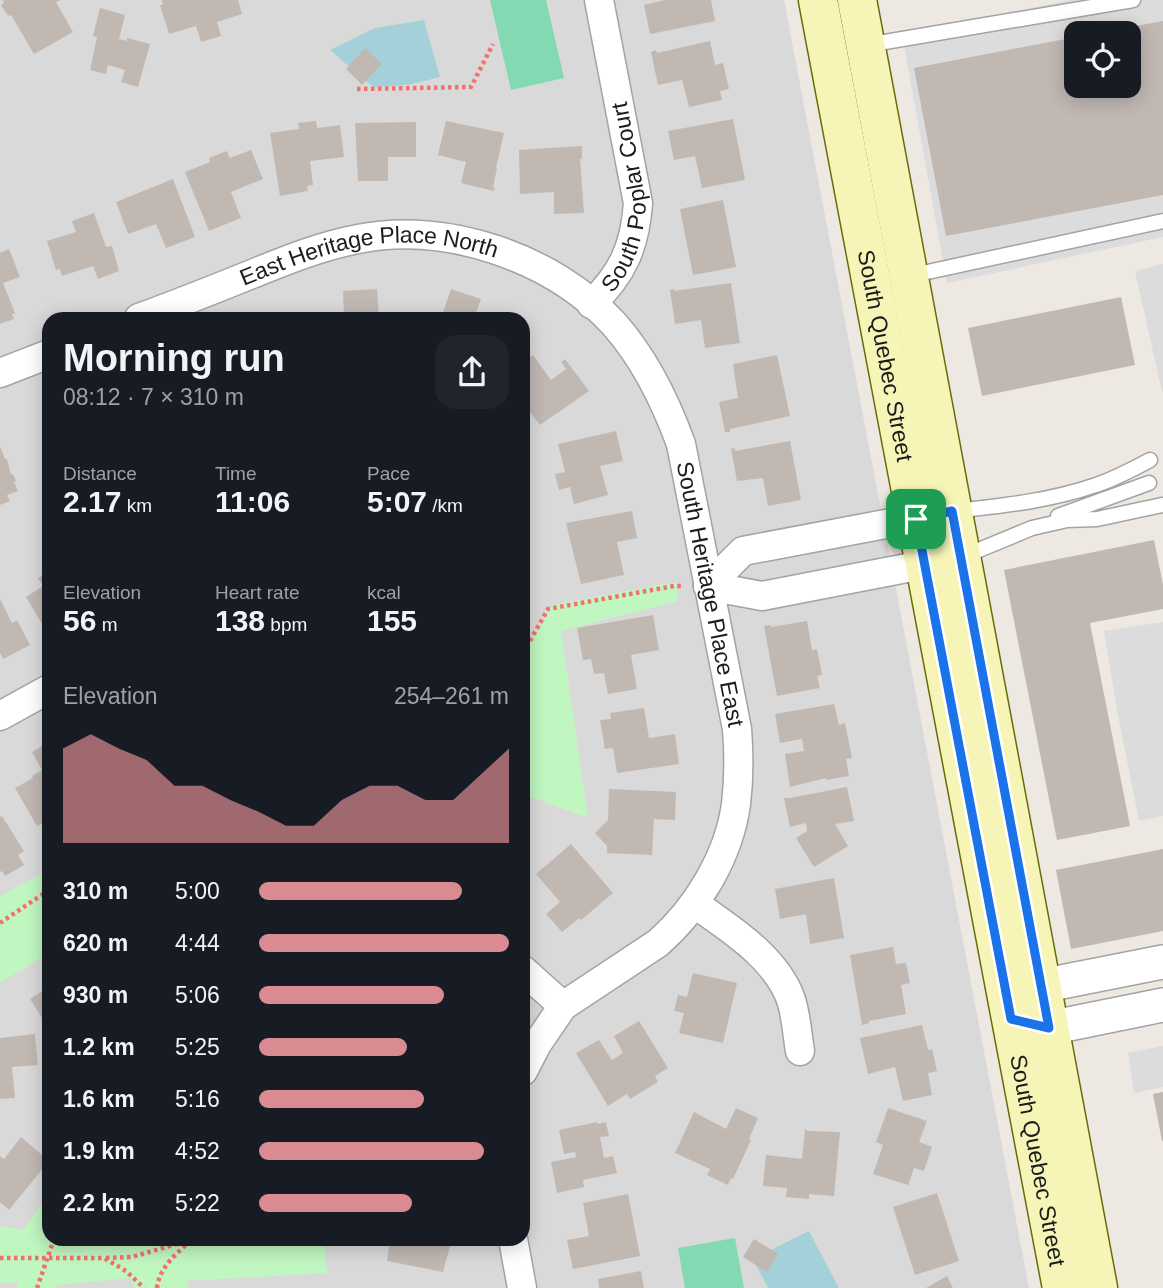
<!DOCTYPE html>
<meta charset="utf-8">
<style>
body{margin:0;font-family:Helvetica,sans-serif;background:#20242c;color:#f1f3f6;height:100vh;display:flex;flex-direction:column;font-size:26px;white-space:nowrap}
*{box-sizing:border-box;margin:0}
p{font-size:23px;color:#9ea1a6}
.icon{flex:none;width:38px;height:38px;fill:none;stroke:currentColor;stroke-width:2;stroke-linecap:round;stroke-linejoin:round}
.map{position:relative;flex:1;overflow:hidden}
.panel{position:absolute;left:42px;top:312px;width:488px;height:934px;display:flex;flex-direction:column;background:#171b24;border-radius:21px;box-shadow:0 4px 18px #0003}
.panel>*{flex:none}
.fabs{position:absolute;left:1064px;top:21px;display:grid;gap:14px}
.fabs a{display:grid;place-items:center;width:77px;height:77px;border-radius:14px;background:#171b24;box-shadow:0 4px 18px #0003;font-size:35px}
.pin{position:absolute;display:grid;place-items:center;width:60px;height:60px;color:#fff;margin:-30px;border-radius:14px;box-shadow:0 4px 10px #0006}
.round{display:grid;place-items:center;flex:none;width:74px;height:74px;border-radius:21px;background:#20242c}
.overview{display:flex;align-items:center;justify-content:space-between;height:119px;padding:0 21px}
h1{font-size:38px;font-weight:800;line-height:52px}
.metrics{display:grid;grid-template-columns:repeat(3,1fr);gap:10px;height:119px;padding:7px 21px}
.metrics div{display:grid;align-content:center}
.metrics b{font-size:30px;font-weight:800}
.metrics small{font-size:19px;font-weight:400}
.metrics p{font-size:19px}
.chart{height:196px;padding:14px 21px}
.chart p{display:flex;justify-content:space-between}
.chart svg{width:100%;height:126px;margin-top:7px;fill:#da8a91;opacity:.7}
ul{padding:0 21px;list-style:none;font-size:23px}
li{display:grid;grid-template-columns:112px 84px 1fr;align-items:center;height:52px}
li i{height:18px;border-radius:9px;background:#da8a91}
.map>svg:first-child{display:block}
</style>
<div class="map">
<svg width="1163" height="1288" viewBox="0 0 1163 1288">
<rect width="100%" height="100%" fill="#ede8e2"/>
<!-- residential -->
<path fill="#dad9d9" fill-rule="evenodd" d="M0,0H784L1029,1288H0ZM49,318H523V1239H49Z"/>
<!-- park -->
<path fill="#c0f6c0" d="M676,582L678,601L561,631L588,818L523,794V651L553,605Z
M49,870V953L0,983V896Z
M49,1193V1239H324L327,1273L187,1281L188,1288H135L130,1278L57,1285L56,1288H18L17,1282L0,1283V1226L23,1230Z"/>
<!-- pitch -->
<path fill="#83d9b2" d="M490,0H546L564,78L511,90Z
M735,1238L744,1288H685L678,1248Z"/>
<!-- parking -->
<path fill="#dcdcdc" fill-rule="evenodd" d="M1070,0H1163V237L947,283L902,34ZM1076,33H1129V86H1076Z
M1163,264V392H1162L1135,271Z
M1163,622V816L1139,821L1117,710L1104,631Z
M1163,1046V1087L1134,1093L1128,1053Z"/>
<!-- water -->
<path fill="#a4d1d9" d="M424,20L440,77L408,85L373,87L330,50L375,28Z
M809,1231L839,1288H768L753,1259Z"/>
<!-- building -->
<path fill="#c1b8b2" d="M3,0H60L56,2L73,32L34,54L11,15L8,16L1,5L4,3Z
M162,0H238L242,14L217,22L221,36L201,42L196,26L169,34L160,5H163Z
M711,0L715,21L650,34L644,5L665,0Z
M100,8L125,15L119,39L127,41V38L150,44L138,87L121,82L125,70L108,65L106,74L90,70L97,37L93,36Z
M1163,21V195L946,236L914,68L1076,37V86H1129V33H1103V32Z
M710,41L715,65L723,63L729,89L720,91L722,100L689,107L682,80L658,85L651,52L656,50L657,53Z
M365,48L382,64L362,85L346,69Z
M733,119L745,180L702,188L695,156L674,160L668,131Z
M316,121L317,128L340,125L344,157L310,161L313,185L307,186L308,191L280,196L270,133L299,129L298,123Z
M446,121L504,133L496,168H497L493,187L495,188L494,191L461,183L466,162L438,155Z
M416,122V157H388V181H358L355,123Z
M582,146V159H580L584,213L554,214V192L520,194L519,150Z
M251,150L263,179L231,192L241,218L209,231L185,172L210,162L209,158L227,151L230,158Z
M173,179L195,237L166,248L156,224L128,234L116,202Z
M723,200L736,267L693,275L680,209Z
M94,213L106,247L112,246L119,271L98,279L93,266L62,276L60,269L56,270L47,241L76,232L72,221Z
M9,249L20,277L3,283L15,313L12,314L14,319L0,324V253Z
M731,283L740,343L705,348L701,320L675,324L670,290L674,289V291Z
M377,289L379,318H344L343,291Z
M451,289L481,299L474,318H441Z
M1121,297L1135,365L982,396L968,328Z
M533,355L551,380L566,369L561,362L565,359L589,391L540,425L523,403V362Z
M777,355L790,416L730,429V432H725L719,402L738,398L733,364Z
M616,431L623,461L600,466L608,495L574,504L570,487L559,490L555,474L565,472L558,444Z
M790,441L801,500L768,506L763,478L737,481L731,449L735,448V451Z
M0,446L5,459H7L11,475L13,474L16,481L14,482L18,491L7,495L10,501L0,505Z
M632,511L637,538L617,542L624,575L581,584L566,523Z
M1154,540L1163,585V609L1090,623L1130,826L1057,840L1004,570Z
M49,571V627L45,629L26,597L43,586L38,578Z
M0,599L12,623L17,620L30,645L3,659L0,653Z
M653,615L659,650L631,655L637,689L608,694L604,673L594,674L591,659L583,660L577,628Z
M807,621L812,650L817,649L822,675L817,676L820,688L777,696L764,626L771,625V627Z
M834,704L839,725L845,723L852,758L846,759L849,776L826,780V778L790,787L785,754L804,751L802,739L780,743L775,714Z
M644,708L649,738L675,734L679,764L617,773L613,748L605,749L600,720L611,719L610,713Z
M49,742V819L37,826L15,788L33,778L32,776L42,770L32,752Z
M847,787L854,821L835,824L848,846L814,867L796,838L807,831L806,823L790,827L784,798H790Z
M609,789L676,792L675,820L654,819L652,855L607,853V846L595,833L608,820Z
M2,816L24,851L18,855L24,865L5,876L2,871L0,872V817Z
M571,844L613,893L581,920L579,918L562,932L546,914L560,902L536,874Z
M1163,849V931L1071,949L1056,870Z
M834,878L844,938L810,944L806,914L780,919L775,889Z
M893,947L896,964L906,963L910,983L901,985L906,1014L869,1021V1023L862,1025L850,955Z
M693,973L737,983L723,1043L679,1033L684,1013L674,1011L678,995L687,997Z
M49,987V1029L30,999Z
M639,1021L668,1068L655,1076L658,1082L630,1099L627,1094L608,1106L576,1053L599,1040L612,1060L623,1053L614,1036Z
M922,1025L928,1050L932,1049L937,1071L928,1073L932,1095L903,1101L895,1067L868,1074L860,1038Z
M35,1034L38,1065L12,1067L15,1098L0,1099V1038Z
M1163,1092V1141H1162L1153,1094Z
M736,1108L758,1118L749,1139L751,1140L733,1179L731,1178L728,1185L707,1175L710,1169L675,1153L694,1112L726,1129Z
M888,1108L927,1121L919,1142L932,1147L924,1171L914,1168L908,1185L873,1174L883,1145L876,1142Z
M597,1122V1124L606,1122L609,1136L600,1137L604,1158L613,1156L617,1173L583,1180L584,1187L557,1193L551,1162L576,1157L575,1152L564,1154L559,1130Z
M805,1129L808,1131L840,1132L834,1196L809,1194V1199L786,1197L787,1188L763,1186L766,1155L802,1159Z
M21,1137L49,1161L9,1210L0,1202V1156L4,1159Z
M937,1193L959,1261L915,1275L893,1207Z
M628,1194L640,1256L573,1269L567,1240L589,1236L583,1203Z
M390,1239H439V1244L450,1246L443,1272L387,1261Z
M754,1239L778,1254L767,1272L743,1257Z
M641,1271L644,1288H599L598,1279Z
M947,1276L953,1288H926Z"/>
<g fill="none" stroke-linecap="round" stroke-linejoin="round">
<defs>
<path id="service" d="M867,45L1133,0
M909,276L1163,221
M953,511C1001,506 1050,501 1096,485C1115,479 1133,469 1150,460
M1058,516L1149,483
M962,557L1032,528L1067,520L1097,519L1162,505"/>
<g id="minor">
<path id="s1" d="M591,304C623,274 635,246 638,203L599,0"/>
<path id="s2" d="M139,318C177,304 215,289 252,274C287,260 321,246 358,239C447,221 553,258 614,324C645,359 665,400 681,444L737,729C739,754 739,779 736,804C729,856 697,909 658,943L563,1006L537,1044L523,1071"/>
<path d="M0,373L49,354"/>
<path d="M708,586L743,551L933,515"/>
<path d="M708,586L762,596L943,561"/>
<path d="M0,716L49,689"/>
<path d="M695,904C729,928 774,956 790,997C796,1012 797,1034 800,1051"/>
<path d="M523,970L563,1006"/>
<path d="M513,1239L522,1288"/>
</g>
<path id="tertiary" d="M1163,962L1041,986L1011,1019L1049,1028L1163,1005"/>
<g id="secondary">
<path id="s3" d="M818,0L1062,1288"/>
<path d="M857,0L1098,1288"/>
</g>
</defs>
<!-- service casing -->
<use href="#service" stroke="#a3a3a3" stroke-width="17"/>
<!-- minor casing -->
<use href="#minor" stroke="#a3a3a3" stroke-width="31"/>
<!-- tertiary casing -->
<use href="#tertiary" stroke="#a3a3a3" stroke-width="36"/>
<!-- secondary casing -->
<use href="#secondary" stroke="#696c09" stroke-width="41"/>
<!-- path -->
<path stroke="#f3716d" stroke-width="4.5" stroke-dasharray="3.5 3.5" stroke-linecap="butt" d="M357,89L471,87L493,44
M523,653L548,609L674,586H684
M0,923L49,890
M0,1258H104L126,1271L144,1288
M106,1258L132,1257L190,1240
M37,1288L54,1239
M157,1288C159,1268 176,1254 190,1241"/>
<!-- service -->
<use href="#service" stroke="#fff" stroke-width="14"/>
<!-- minor -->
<use href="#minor" stroke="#fff" stroke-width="28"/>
<!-- tertiary -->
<use href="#tertiary" stroke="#fff" stroke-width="33"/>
<!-- secondary -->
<use href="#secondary" stroke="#f6f5b7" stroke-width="38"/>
</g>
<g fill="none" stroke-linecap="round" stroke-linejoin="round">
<defs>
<path id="route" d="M952,511L1049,1028L1011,1019L916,519Z"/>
</defs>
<!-- route casing -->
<use href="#route" stroke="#fff" stroke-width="14"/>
<!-- route -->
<use href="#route" stroke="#1a73e8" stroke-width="9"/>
</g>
<g text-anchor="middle" stroke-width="5" stroke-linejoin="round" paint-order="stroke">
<!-- street labels -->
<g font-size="23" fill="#1c1c1c" stroke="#fff">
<text dy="8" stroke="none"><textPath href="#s1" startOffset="119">South Poplar Court</textPath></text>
<text dy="8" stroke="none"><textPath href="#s2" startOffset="242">East Heritage Place North</textPath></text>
<text dy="8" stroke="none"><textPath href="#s3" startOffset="362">South Quebec Street</textPath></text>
<text dy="8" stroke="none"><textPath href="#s2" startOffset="805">South Heritage Place East</textPath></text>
<text dy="8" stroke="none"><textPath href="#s3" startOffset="1181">South Quebec Street</textPath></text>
</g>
</g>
</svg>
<div class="fabs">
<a><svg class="icon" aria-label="locate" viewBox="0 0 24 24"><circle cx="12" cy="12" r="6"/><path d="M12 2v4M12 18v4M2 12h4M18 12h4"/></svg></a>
</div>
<div class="pin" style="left:916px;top:519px;background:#1e9e55"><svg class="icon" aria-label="arrive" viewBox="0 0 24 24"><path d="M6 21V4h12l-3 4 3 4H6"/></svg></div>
<section class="panel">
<div class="overview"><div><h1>Morning run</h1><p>08:12 · 7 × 310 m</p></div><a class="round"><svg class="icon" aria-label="share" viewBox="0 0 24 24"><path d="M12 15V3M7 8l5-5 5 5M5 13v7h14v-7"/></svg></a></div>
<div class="metrics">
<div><p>Distance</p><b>2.17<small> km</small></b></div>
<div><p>Time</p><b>11:06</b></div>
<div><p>Pace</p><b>5:07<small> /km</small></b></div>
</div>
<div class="metrics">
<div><p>Elevation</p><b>56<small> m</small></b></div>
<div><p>Heart rate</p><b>138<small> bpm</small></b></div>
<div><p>kcal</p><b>155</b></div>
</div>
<div class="chart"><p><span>Elevation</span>254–261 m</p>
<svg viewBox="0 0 160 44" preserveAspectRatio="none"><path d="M0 44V11L10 6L20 11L30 15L40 24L50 24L60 29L70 33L80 38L90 38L100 29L110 24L120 24L130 29L140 29L150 20L160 11V44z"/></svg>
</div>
<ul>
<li><b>310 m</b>5:00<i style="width:81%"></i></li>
<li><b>620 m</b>4:44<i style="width:100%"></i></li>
<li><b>930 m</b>5:06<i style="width:74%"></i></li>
<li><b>1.2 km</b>5:25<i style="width:59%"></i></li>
<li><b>1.6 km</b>5:16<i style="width:66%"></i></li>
<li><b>1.9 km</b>4:52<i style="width:90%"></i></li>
<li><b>2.2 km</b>5:22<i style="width:61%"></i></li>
</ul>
</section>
</div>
